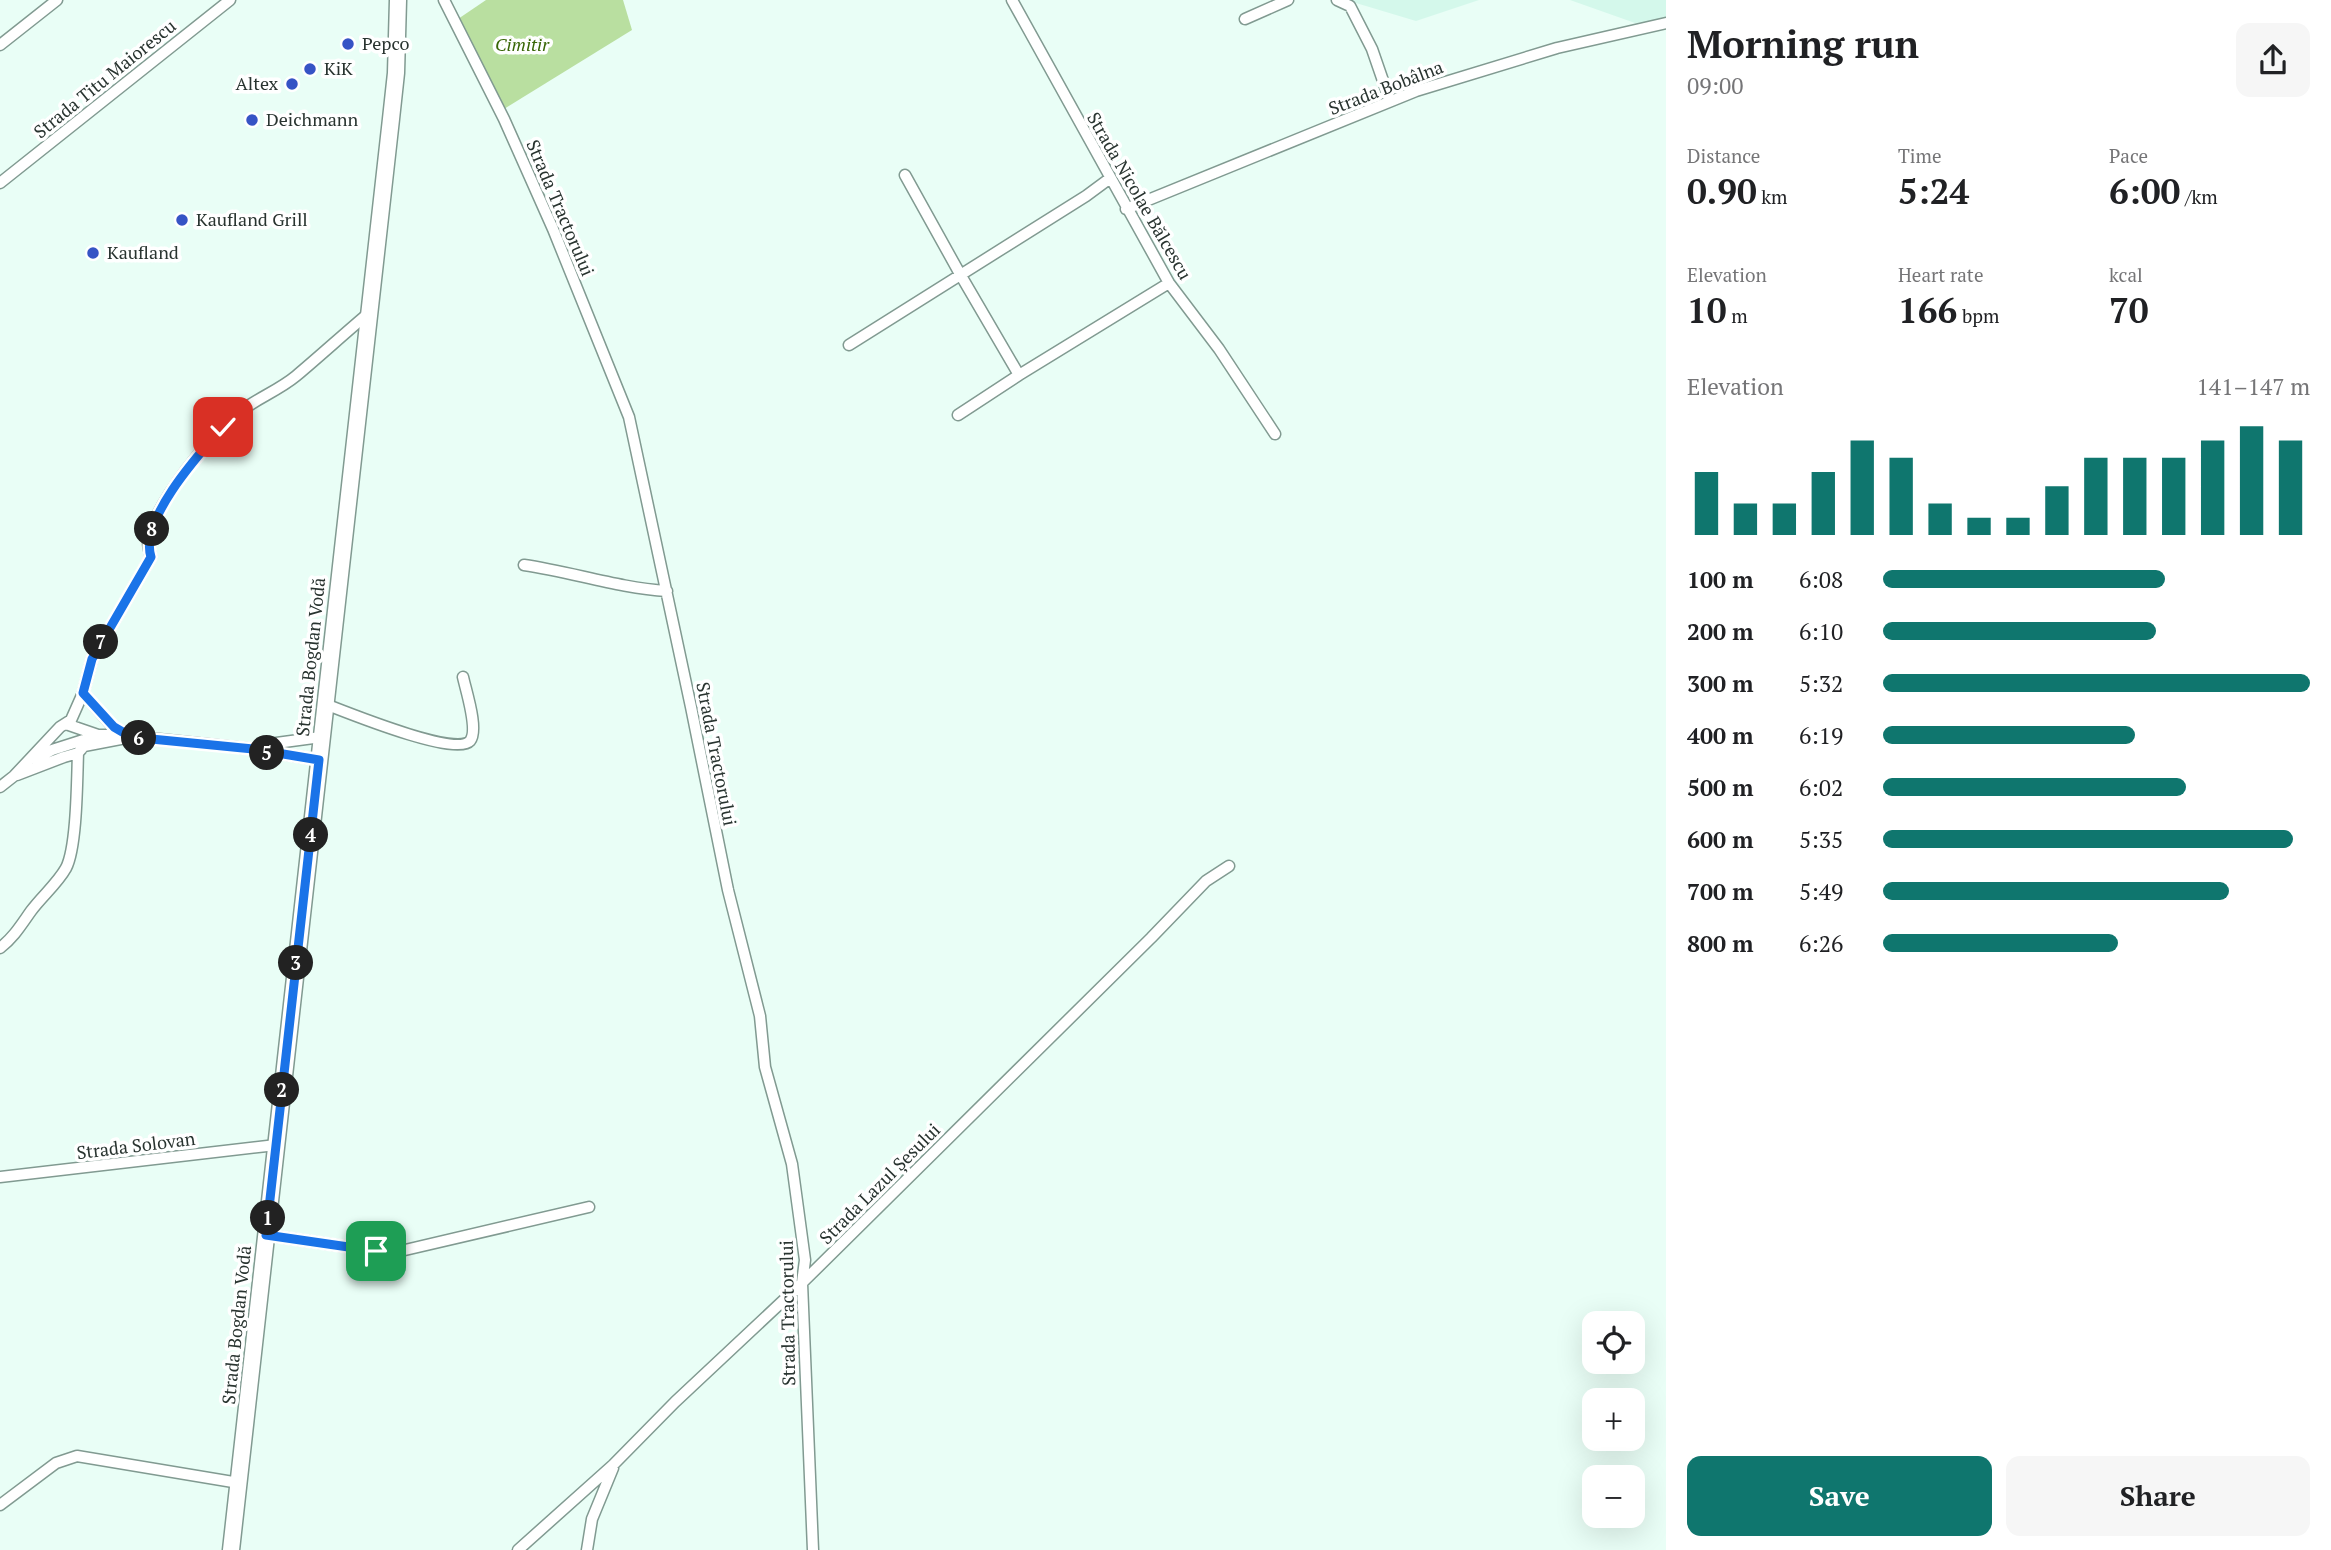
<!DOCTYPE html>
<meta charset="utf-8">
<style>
body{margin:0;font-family:"PT Serif",serif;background:#f6f6f6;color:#202124;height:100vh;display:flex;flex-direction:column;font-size:26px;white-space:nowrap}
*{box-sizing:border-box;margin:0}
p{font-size:23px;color:#757577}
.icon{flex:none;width:38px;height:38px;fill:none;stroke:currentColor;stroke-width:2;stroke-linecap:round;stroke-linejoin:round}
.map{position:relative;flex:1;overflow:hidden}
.details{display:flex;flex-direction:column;background:#fff;width:665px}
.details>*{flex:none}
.buttons{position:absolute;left:1582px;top:1311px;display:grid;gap:14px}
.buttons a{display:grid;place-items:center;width:63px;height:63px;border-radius:14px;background:#fff;box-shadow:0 7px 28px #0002;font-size:35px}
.pin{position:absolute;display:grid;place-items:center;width:60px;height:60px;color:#fff;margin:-30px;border-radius:14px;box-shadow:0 4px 10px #0006}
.km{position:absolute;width:35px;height:35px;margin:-18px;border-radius:50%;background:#222;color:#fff;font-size:19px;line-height:35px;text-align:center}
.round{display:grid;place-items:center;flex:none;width:74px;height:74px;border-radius:14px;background:#f6f6f6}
.summary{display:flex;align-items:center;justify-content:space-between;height:119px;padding:0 21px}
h1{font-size:38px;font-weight:600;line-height:52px}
.stats{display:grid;grid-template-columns:repeat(3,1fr);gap:10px;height:119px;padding:7px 21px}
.stats div{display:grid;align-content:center}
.stats b{font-size:35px;font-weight:600}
.stats small{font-size:19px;font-weight:400}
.stats p{font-size:19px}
.chart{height:196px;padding:14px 21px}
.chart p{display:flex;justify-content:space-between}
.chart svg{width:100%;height:126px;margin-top:7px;stroke:#0f766e;stroke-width:6}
.button{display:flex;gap:14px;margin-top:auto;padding:14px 21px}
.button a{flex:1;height:80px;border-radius:14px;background:#0f766e;color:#fff;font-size:28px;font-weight:600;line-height:80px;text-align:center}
.button a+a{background:#f6f6f6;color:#202124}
ul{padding:0 21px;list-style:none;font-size:23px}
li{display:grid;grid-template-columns:112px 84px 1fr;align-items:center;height:52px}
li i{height:18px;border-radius:9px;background:#0f766e}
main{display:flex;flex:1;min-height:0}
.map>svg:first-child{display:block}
</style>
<main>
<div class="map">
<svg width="1666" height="1550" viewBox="0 0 1666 1550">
<rect width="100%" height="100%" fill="#e9fef6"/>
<!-- built -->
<path fill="#d4f8eb" d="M1346,0H1479L1416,21Z
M1570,0H1666V20L1635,23Z"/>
<!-- green -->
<path fill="#b9dfa0" d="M486,0H623L632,30L504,109L458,19Z"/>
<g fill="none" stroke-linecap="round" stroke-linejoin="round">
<defs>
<path id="street" d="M444,0L504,119L553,229L629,417L691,707L728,890L760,1016L765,1067L792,1164L805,1260L802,1283L813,1550
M1012,0L1169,283L1219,349L1275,434
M1337,0L1350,6L1372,49L1390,101
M1245,19L1288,0
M0,45L57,0
M905,175L960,274L1019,375L1169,283
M0,183L230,0
M1126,209L1416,91L1557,48L1666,23
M849,345L1086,196L1109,179
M958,415L1019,375
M524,565C572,572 619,588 667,591
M83,693L114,728L124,734
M325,704C346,712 456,757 470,741C479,730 466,691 463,677
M66,724L98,735
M254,749L269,744L321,737
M35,759L52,750L99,735H121L253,749L319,760
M17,775L64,757L78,753L84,746L131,737
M0,787L14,776L60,727L71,720L83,693L92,659L151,557C149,550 147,544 149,536C159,499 208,439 237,414C255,399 278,391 296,376C321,355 345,333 370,312
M0,948C14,937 21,925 31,911C42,896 57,884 66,868C77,847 77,779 78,753
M0,1177L276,1145
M266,1235L376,1251L405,1250L589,1207
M0,1505L56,1463L77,1456L239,1483
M518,1550L613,1465L675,1402L802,1283L1151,938L1206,881L1229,866
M587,1550L592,1519L613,1468"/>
<path id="primary" d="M231,1550L391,119L396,73L398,0"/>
</defs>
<!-- street casing -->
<use href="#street" stroke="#819a91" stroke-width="13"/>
<!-- primary casing -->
<use href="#primary" stroke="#819a91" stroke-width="19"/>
<!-- street -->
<use href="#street" stroke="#fff" stroke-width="10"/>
<!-- primary -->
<use href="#primary" stroke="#fff" stroke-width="16"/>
</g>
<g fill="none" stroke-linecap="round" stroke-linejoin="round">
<defs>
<path id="route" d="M223,427C199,454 139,520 151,557L92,659L83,693L114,727L131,737L253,749L319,760L266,1235L376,1251"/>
</defs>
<!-- route casing -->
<use href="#route" stroke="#fff" stroke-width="14"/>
<!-- route -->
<use href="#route" stroke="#1a73e8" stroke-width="9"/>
</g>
<!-- markers -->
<g fill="#3653c5" stroke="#fff" stroke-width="2.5">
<circle cx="348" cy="44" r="7"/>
<circle cx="310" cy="69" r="7"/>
<circle cx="292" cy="84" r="7"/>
<circle cx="252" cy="120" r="7"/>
<circle cx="182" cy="220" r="7"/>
<circle cx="93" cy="253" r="7"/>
</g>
<g text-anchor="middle" stroke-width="7" stroke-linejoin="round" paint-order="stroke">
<!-- poi labels -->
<g font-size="18" fill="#293430" stroke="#fff" text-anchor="start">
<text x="362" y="50">Pepco</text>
<text x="324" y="75">KiK</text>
<text x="278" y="90" text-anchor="end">Altex</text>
<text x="266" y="126">Deichmann</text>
<text x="196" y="226">Kaufland Grill</text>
<text x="107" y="259">Kaufland</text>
</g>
<!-- park labels -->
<g font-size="18" font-style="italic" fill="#386605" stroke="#fff">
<text x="522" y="51">Cimitir</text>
</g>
<!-- street labels -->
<g font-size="18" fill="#293430" stroke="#fff">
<text transform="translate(105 79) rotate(-39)" y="6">Strada Titu Maiorescu</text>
<text transform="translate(1386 88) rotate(-21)" y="6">Strada Bobâlna</text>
<text transform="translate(1139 196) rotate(60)" y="6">Strada Nicolae Bălcescu</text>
<text transform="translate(560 208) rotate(67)" y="6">Strada Tractorului</text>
<text transform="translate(311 657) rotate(-84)" y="6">Strada Bogdan Vodă</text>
<text transform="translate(716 754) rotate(79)" y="6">Strada Tractorului</text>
<text transform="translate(136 1146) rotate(-7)" y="6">Strada Solovan</text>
<text transform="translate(880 1184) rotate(-45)" y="6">Strada Lazul Șesului</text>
<text transform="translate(788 1313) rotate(-91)" y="6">Strada Tractorului</text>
<text transform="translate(237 1325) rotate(-84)" y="6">Strada Bogdan Vodă</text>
</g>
</g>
</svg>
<div class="buttons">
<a><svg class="icon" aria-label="locate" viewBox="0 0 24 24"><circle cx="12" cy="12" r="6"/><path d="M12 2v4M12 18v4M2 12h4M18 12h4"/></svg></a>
<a>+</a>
<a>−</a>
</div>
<div class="pin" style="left:376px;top:1251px;background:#1e9e55"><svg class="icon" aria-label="arrive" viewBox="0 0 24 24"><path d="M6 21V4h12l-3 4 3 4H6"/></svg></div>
<div class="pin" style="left:223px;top:427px;background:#d93025"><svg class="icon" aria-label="check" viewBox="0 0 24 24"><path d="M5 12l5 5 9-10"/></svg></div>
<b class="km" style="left:268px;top:1218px">1</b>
<b class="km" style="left:282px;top:1090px">2</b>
<b class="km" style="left:296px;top:963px">3</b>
<b class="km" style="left:311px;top:835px">4</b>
<b class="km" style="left:267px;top:753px">5</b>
<b class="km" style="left:139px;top:738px">6</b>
<b class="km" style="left:101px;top:642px">7</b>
<b class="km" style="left:152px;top:529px">8</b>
</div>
<section class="details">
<div class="summary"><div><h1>Morning run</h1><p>09:00</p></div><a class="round"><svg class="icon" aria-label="share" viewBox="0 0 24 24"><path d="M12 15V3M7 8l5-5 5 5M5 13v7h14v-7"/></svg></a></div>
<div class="stats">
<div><p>Distance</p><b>0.90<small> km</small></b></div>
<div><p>Time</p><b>5:24</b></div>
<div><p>Pace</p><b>6:00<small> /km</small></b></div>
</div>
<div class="stats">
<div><p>Elevation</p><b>10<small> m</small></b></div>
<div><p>Heart rate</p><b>166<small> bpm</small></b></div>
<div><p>kcal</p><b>70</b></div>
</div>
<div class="chart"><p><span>Elevation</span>141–147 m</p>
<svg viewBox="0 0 160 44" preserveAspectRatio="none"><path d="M5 44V22M15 44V33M25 44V33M35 44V22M45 44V11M55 44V17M65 44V33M75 44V38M85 44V38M95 44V27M105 44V17M115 44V17M125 44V17M135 44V11M145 44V6M155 44V11"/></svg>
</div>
<ul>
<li><b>100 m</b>6:08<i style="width:66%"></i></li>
<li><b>200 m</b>6:10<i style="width:64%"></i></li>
<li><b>300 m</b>5:32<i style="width:100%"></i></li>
<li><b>400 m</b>6:19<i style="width:59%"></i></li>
<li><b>500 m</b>6:02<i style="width:71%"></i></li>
<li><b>600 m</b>5:35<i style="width:96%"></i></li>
<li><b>700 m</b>5:49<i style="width:81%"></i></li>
<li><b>800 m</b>6:26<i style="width:55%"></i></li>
</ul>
<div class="button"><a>Save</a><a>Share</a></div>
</section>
</main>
